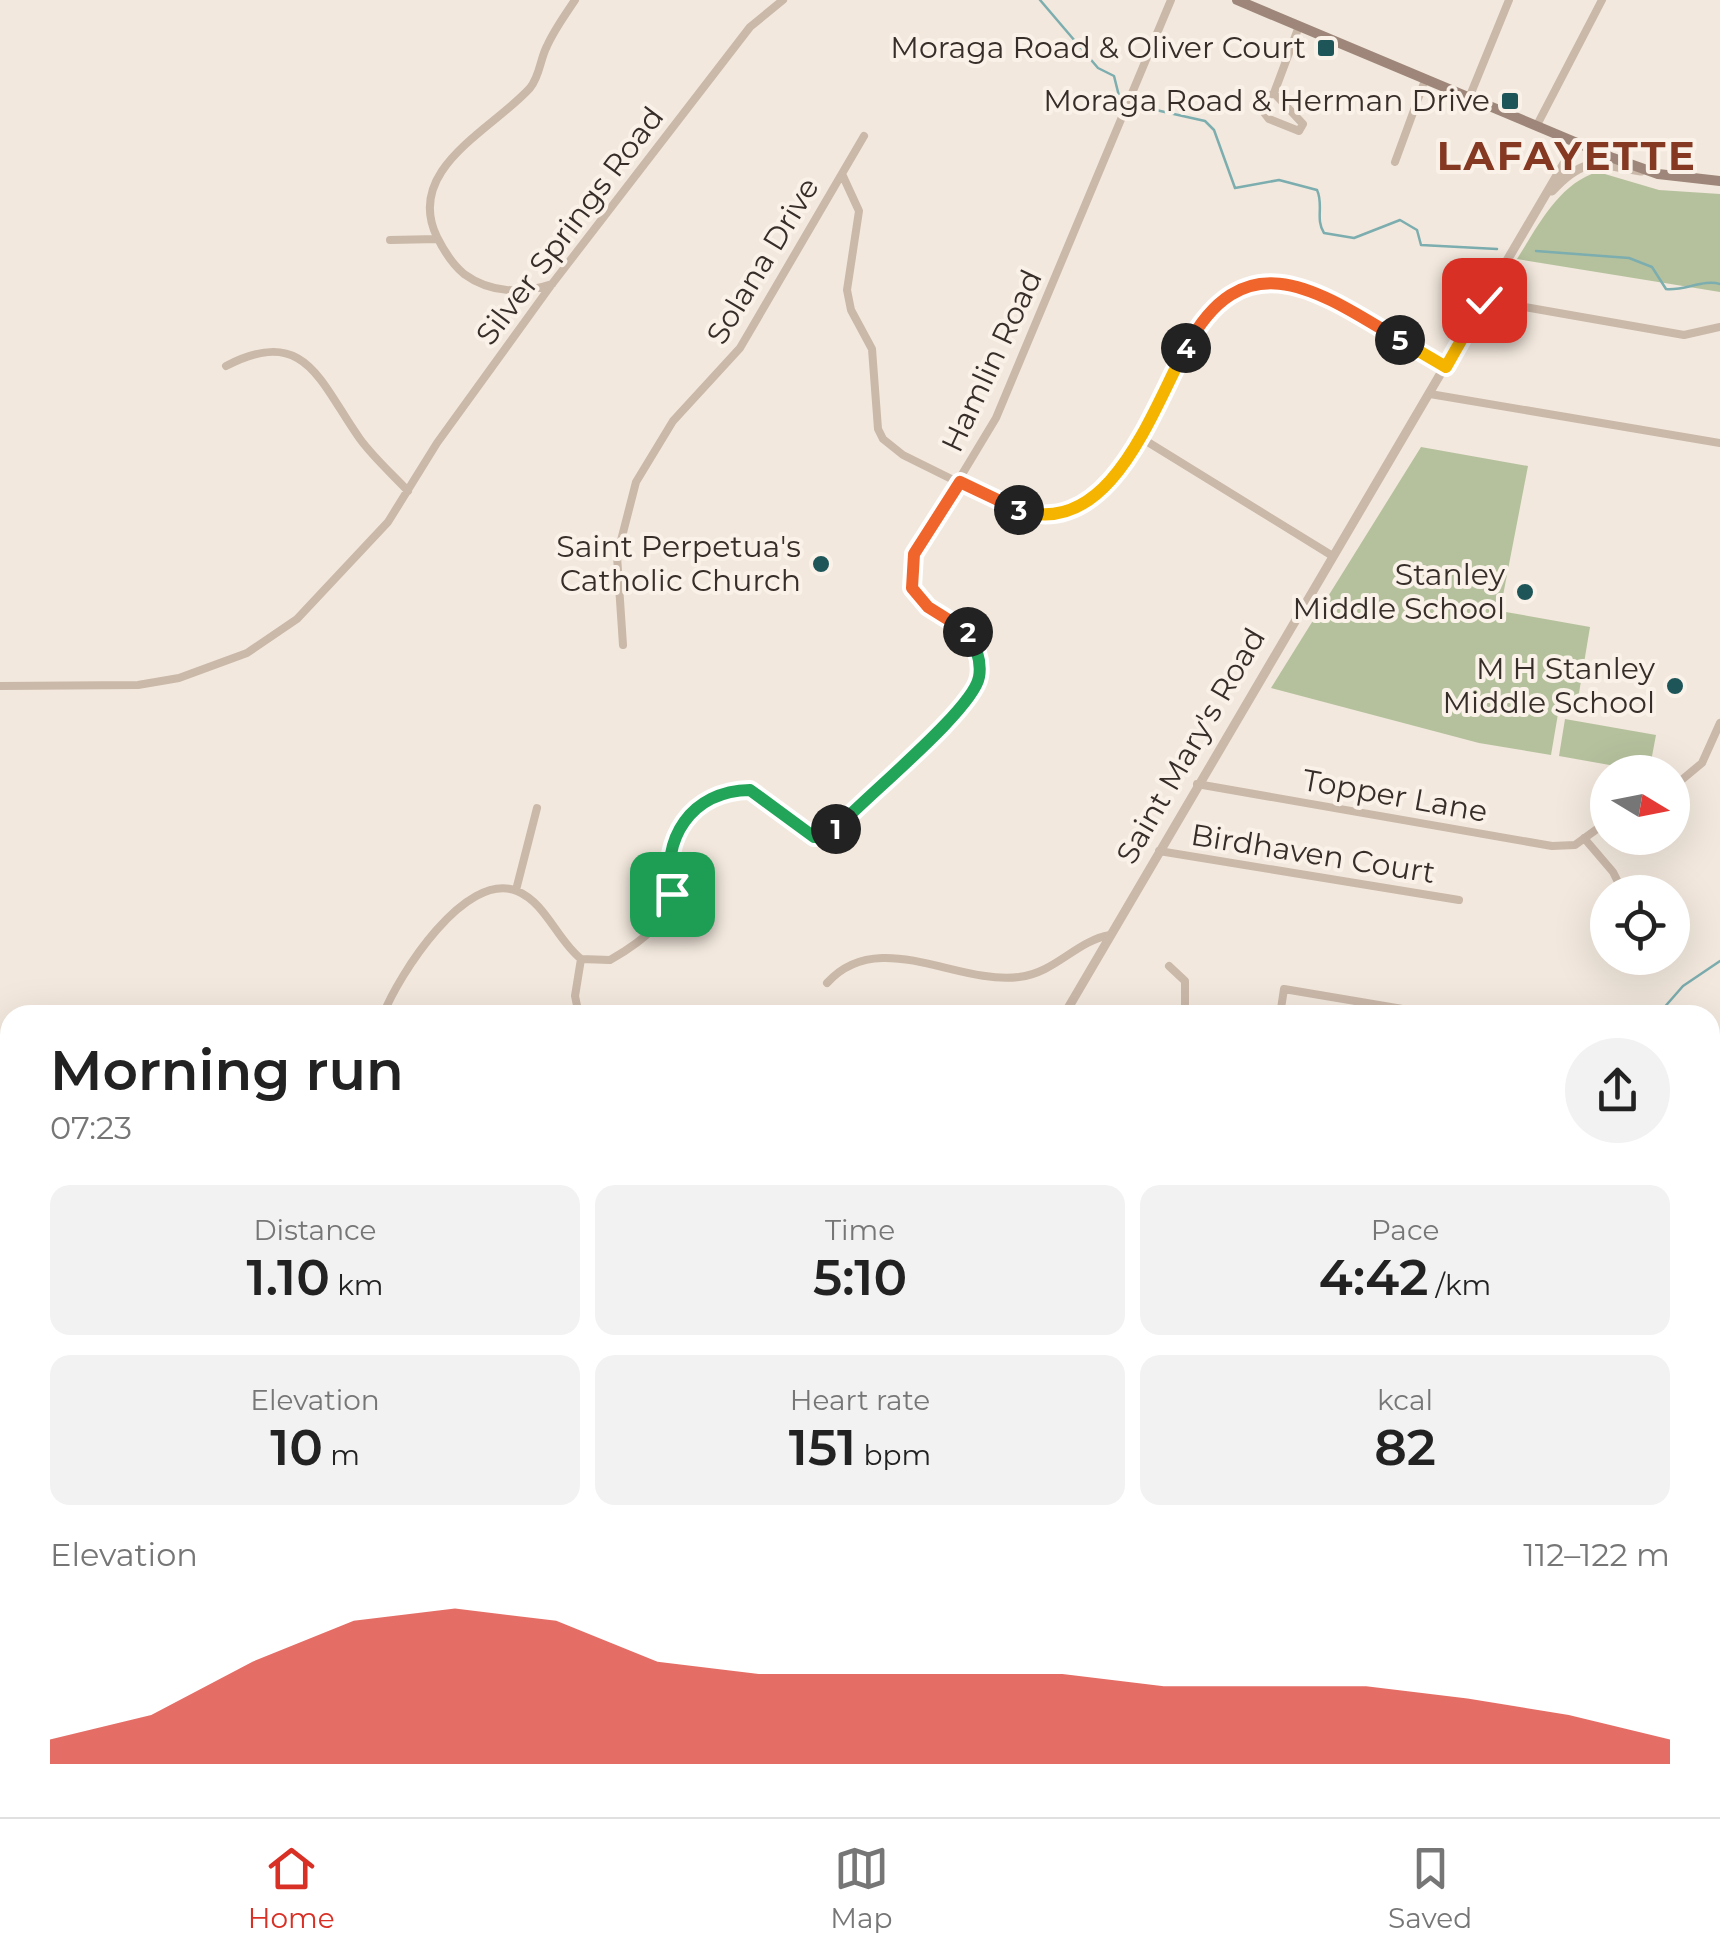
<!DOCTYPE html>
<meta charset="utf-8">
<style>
body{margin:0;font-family:Montserrat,sans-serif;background:#f2f2f2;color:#222;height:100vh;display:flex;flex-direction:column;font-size:38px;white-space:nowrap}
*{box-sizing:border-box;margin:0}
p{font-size:32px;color:#767676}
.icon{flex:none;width:55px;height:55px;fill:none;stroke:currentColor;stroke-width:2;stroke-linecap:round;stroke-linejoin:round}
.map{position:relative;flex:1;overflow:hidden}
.sheet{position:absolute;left:0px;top:1005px;width:1720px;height:812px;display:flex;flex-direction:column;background:#fff;border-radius:30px 30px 0 0;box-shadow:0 10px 40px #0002}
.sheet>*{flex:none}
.needle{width:65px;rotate:100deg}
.tools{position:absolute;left:1590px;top:755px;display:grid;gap:20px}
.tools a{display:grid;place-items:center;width:100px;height:100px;border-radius:50%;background:#fff;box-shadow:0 10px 40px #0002;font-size:50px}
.pin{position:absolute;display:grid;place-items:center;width:85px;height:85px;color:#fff;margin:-42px;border-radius:20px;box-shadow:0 5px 15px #0006}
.km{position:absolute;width:50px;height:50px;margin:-25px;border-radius:50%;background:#222;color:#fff;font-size:28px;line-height:50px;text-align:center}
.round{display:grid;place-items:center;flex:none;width:105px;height:105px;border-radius:52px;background:#f2f2f2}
.head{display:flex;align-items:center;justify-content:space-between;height:170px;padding:0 50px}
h1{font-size:55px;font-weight:600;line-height:75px}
.metrics{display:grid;grid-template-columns:repeat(3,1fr);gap:15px;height:170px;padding:10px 50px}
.metrics div{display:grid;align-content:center;border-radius:20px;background:#f2f2f2;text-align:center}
.metrics b{font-size:50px;font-weight:600}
.metrics small{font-size:28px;font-weight:400}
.metrics p{font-size:28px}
.chart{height:280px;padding:20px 50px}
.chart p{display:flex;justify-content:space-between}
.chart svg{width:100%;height:180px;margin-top:10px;fill:#d93025;opacity:.7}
.tab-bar{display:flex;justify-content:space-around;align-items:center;height:140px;border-top:2px solid #e0e0e0;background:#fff;font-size:28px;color:#767676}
.tab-bar a{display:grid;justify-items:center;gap:5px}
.tab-bar .active{color:#d93025}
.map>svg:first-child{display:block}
</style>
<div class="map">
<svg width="1720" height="1817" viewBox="0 0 1720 1817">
<rect width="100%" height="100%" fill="#f2e8dd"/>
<!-- green -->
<path fill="#b5c19d" d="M1598,172L1659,190L1720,194V292L1517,259C1538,226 1559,183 1598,172Z
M1421,447L1528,466L1500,611L1590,627L1577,705L1560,702L1551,755L1479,743L1271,688Z
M1565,719L1656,735L1649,772L1559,756Z
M10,1616V1808H113L112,1817H0V1627Z"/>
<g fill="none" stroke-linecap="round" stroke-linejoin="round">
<!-- stream -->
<path stroke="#7cadaf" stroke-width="2.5" d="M1040,0L1098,68L1114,76L1119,96
M1138,106L1205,121L1214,130L1235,188L1279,180L1317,190C1324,205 1315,219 1324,233L1354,238L1400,220L1417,230L1421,245L1497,249
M1536,251L1629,258L1652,267L1666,289C1684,291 1704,279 1720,284
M1640,1015L1662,1010L1683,986L1720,961
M988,1817L996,1808"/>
<!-- minor -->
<path stroke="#cab8a9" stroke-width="8" d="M1274,93L1303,124L1299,131L1269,119L1259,106L1262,99L1274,93L1298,29
M1469,98L1509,0
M1537,125L1602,0
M1395,162L1425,80
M842,174L859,211L847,290L851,310L872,349L878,429L883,439L903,455L1006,506L1047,515L1068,512L1094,499L1112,480L1201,320C1271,233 1377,325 1446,367
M390,240L438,239
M552,284C522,294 490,293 464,274C452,264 444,251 437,237C404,169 492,130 530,88C540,76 540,59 547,46C554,30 565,15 575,0
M1485,300L1684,335L1720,327
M226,366C306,324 320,383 360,439C374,458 392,474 408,491
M1430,394L1720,443
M1138,436L1331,555
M623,645L617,556L636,482L673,421L740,348L864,136
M0,686L138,685L179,678L247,653L297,619L388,522L437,443L552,284L750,27L783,0
M1197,784L1552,846L1575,845L1608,821
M1672,788L1702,763L1720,723
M1584,838L1613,872L1623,892
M1159,851L1459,900
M516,890L537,808
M1596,934L1608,920
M1169,966L1185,981V1015
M827,983C878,926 956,985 1019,977C1055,973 1076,941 1110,935
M383,1015C398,976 465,870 517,891C546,903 557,940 581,959L610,960C633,947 669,923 672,894C673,885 666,874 667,864C667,842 680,825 696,811C769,749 778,848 830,835L968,699C1013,641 937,622 912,588L914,554L996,418L1171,0
M579,1015L575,996L581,959
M1280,1015L1284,989L1438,1015
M0,1370L10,1358
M1710,1467L1720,1429
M1710,1484L1720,1510
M1710,1673L1720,1666
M1690,1808L1700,1817
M794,1817L804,1808
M1342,1817L1354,1808"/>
<!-- tertiary -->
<path stroke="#cab8a9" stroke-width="9" d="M1552,191C1585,155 1597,164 1641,171
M1064,1015L1576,143
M310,1817L334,1808
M476,1817L484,1808"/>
<!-- secondary -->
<path stroke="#9e877a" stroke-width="10" d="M1237,0L1613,158L1658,174L1720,181"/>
</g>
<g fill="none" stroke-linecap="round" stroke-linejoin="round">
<defs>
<path id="split-1" d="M672,894C660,839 691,791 750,790L814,837L830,835L836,829"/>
<path id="split-2" d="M836,829C865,797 973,710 979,677C982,661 976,646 968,632"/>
<path id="split-3" d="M968,632L928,607L912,588L914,554L960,482L1019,510"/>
<path id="split-4" d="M1019,510C1110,540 1152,410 1186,348"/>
<path id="split-5" d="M1186,348C1245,238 1319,291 1400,340"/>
<path id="split-6" d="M1400,340L1446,367L1484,300"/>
</defs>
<!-- split-1 casing -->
<use href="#split-1" stroke="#fff" stroke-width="20"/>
<!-- split-2 casing -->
<use href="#split-2" stroke="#fff" stroke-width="20"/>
<!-- split-3 casing -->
<use href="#split-3" stroke="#fff" stroke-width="20"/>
<!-- split-4 casing -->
<use href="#split-4" stroke="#fff" stroke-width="20"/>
<!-- split-5 casing -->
<use href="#split-5" stroke="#fff" stroke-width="20"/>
<!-- split-6 casing -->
<use href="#split-6" stroke="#fff" stroke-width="20"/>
<!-- split-1 -->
<use href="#split-1" stroke="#22a559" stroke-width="12"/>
<!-- split-2 -->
<use href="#split-2" stroke="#22a559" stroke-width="12"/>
<!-- split-3 -->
<use href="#split-3" stroke="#f0652b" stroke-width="12"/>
<!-- split-4 -->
<use href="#split-4" stroke="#f5b400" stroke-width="12"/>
<!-- split-5 -->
<use href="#split-5" stroke="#f0652b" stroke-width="12"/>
<!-- split-6 -->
<use href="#split-6" stroke="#f5b400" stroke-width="12"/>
</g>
<!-- markers -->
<g fill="#1e5558" stroke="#faf2e9" stroke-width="4">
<rect x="1316" y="38" width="20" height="20" rx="5"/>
<rect x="1500" y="91" width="20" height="20" rx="5"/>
<circle cx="821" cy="564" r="10"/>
<circle cx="1525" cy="592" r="10"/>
<circle cx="1675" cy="686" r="10"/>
</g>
<g text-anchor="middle" stroke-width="8" stroke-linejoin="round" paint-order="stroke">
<!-- poi labels -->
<g font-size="30" fill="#372d29" stroke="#faf2e9" text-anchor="end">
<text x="1306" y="58">Moraga Road &amp; Oliver Court</text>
<text x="1490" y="111">Moraga Road &amp; Herman Drive</text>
<text x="801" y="557">Saint Perpetua's<tspan x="801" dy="34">Catholic Church</tspan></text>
<text x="1505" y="585">Stanley<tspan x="1505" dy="34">Middle School</tspan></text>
<text x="1655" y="679">M H Stanley<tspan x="1655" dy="34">Middle School</tspan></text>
</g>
<!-- street labels -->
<g font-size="30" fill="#372d29" stroke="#faf2e9">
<text transform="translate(570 226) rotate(-53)" y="10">Silver Springs Road</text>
<text transform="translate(763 261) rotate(-59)" y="10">Solana Drive</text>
<text transform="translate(992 361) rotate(-65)" y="10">Hamlin Road</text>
<text transform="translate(1191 746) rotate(-60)" y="10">Saint Mary's Road</text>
<text transform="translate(1395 796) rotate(10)" y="10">Topper Lane</text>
<text transform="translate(1313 854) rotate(9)" y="10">Birdhaven Court</text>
</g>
<!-- district labels -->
<g font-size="40" font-weight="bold" letter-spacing="2.5" fill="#853922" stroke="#faf2e9">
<text x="1567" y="170">LAFAYETTE</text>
</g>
</g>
</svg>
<div class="tools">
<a><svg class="needle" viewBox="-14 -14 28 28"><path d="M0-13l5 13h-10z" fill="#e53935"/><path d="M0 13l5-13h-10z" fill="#767676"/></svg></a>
<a><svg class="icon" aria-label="locate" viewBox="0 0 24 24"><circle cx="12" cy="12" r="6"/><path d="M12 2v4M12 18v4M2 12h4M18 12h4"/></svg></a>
</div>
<div class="pin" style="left:672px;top:894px;background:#1e9e55"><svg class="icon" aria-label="arrive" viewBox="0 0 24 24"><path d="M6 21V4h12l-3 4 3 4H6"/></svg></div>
<div class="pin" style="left:1484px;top:300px;background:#d93025"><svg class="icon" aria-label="check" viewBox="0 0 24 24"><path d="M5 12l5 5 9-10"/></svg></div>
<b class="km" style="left:836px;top:829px">1</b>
<b class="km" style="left:968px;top:632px">2</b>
<b class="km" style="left:1019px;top:510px">3</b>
<b class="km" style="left:1186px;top:348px">4</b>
<b class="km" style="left:1400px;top:340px">5</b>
<section class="sheet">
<div class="head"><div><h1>Morning run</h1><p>07:23</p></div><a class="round"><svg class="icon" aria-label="share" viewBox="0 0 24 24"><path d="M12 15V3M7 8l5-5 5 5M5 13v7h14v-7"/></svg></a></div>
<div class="metrics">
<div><p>Distance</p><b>1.10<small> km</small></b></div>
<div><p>Time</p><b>5:10</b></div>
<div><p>Pace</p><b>4:42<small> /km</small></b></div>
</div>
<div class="metrics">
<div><p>Elevation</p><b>10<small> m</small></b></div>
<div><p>Heart rate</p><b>151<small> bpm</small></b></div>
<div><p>kcal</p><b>82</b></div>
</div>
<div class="chart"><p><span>Elevation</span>112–122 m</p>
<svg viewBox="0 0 160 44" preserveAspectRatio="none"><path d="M0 44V38L10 32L20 19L30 9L40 6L50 9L60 19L70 22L80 22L90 22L100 22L110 25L120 25L130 25L140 28L150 32L160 38V44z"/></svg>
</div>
</section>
</div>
<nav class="tab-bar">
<a class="active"><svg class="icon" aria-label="home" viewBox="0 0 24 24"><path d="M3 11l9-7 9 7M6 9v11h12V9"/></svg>Home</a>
<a><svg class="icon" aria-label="map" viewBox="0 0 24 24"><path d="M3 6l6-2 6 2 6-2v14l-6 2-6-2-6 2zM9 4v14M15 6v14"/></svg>Map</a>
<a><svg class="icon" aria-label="saved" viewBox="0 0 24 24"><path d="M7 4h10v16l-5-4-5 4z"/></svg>Saved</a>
</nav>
